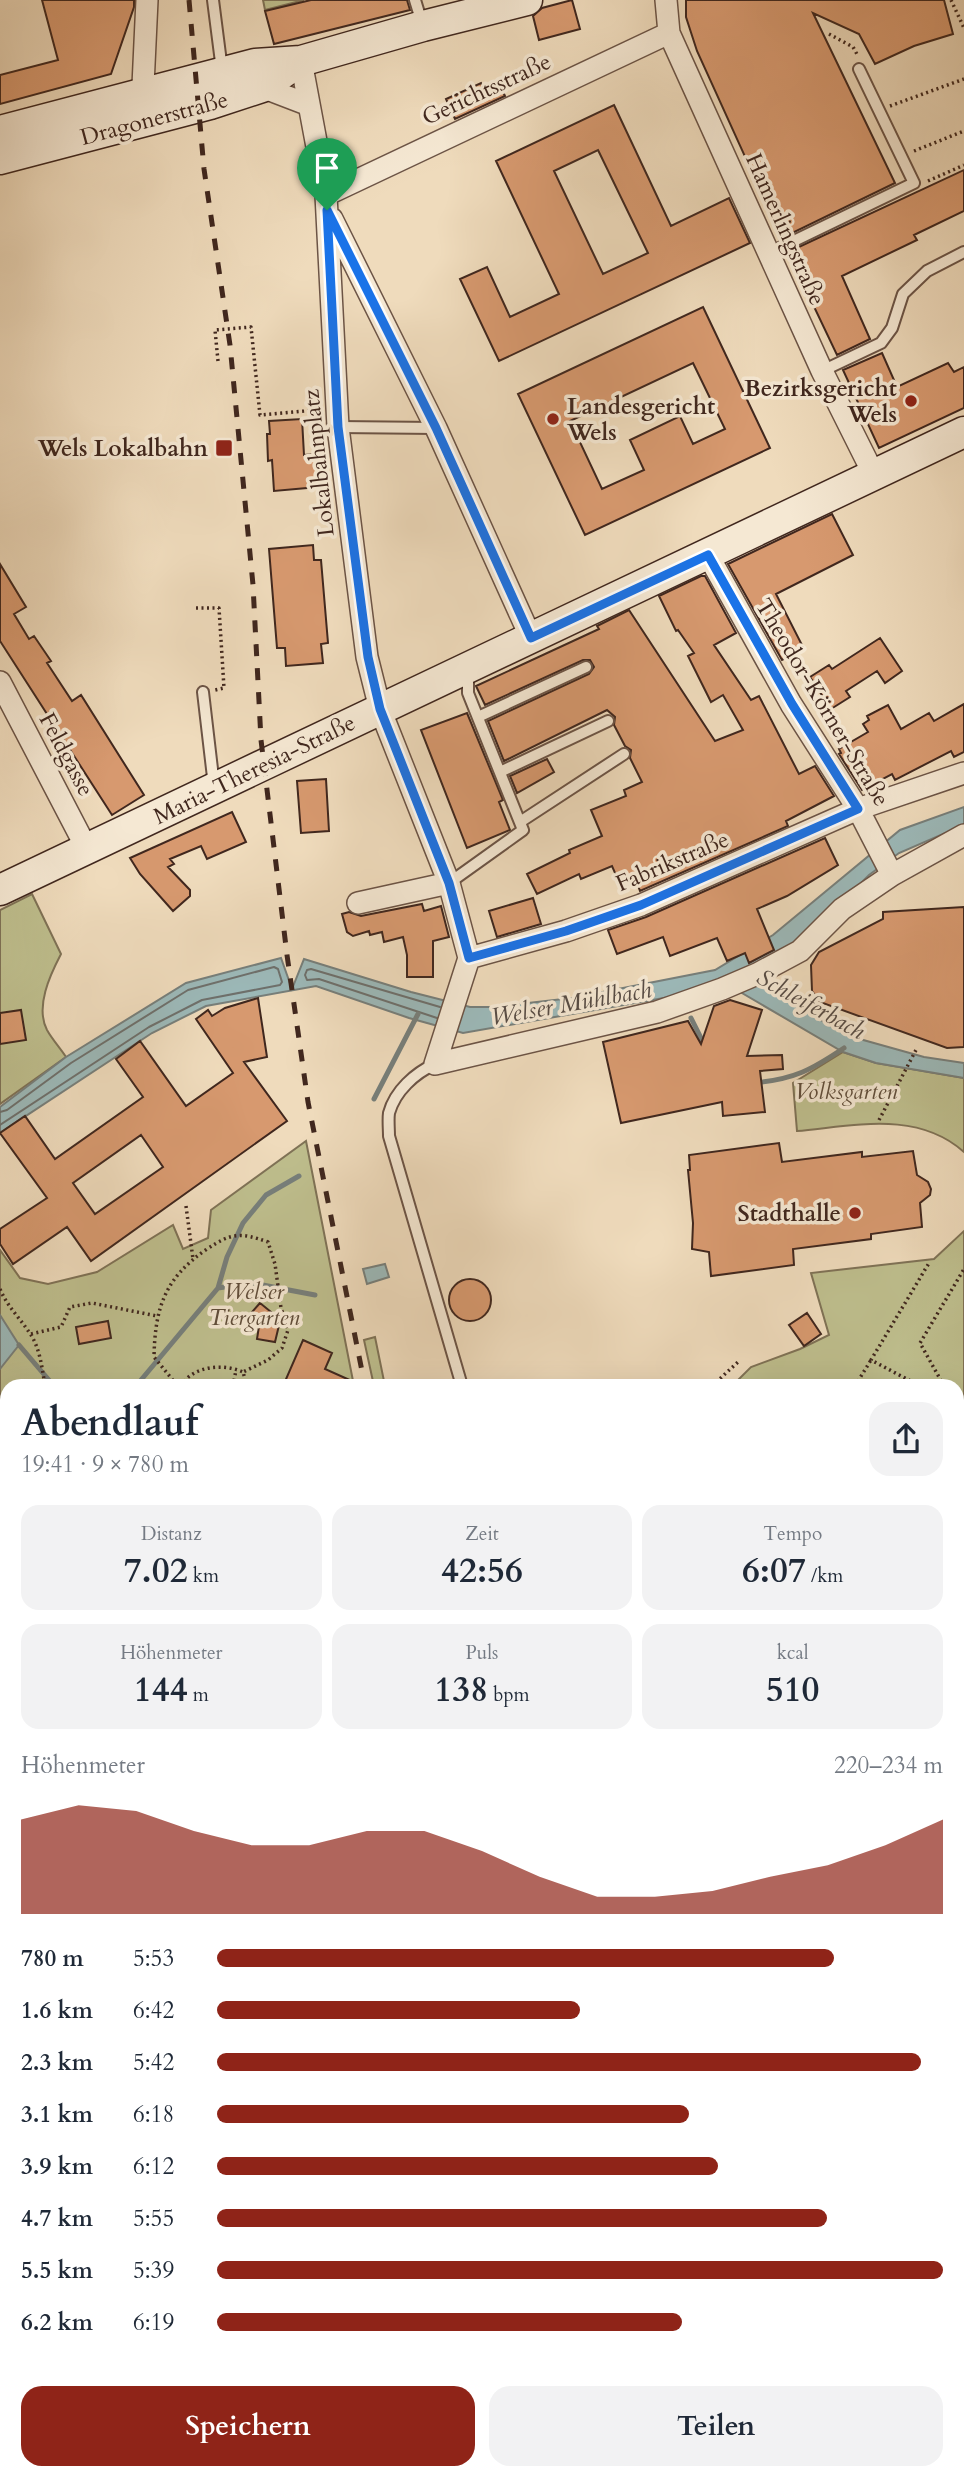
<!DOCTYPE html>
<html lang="de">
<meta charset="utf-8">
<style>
body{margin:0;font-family:Cardo,serif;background:#f2f2f3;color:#1f2937;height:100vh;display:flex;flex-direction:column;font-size:26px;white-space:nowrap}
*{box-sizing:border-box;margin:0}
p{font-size:23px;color:#747a83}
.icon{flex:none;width:38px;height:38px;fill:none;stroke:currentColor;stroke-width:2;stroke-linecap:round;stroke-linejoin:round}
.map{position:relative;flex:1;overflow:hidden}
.sheet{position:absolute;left:0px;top:1379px;width:964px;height:1101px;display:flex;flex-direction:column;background:#fff;border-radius:21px 21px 0 0;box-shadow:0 7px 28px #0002}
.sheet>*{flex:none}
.pin{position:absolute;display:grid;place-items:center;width:60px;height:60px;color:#fff;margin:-72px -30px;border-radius:50% 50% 50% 0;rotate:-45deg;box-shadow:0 0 7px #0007}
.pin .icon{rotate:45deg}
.round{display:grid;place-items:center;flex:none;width:74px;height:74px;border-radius:21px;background:#f2f2f3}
.head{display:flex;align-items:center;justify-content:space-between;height:119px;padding:0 21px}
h1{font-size:38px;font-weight:700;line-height:52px}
.figures{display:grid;grid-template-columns:repeat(3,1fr);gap:10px;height:119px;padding:7px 21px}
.figures div{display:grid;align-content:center;border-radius:18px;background:#f2f2f3;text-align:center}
.figures b{font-size:35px;font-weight:700}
.figures small{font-size:19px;font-weight:400}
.figures p{font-size:19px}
.chart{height:196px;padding:14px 21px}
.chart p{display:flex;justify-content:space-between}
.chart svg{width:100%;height:126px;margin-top:7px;fill:#8f2418;opacity:.7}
.button{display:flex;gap:14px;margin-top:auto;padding:14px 21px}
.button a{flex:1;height:80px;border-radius:21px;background:#8f2418;color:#fff;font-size:28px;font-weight:700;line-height:80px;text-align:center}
.button a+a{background:#f2f2f3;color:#1f2937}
ul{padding:0 21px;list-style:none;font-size:23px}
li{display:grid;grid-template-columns:112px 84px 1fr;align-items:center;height:52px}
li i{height:18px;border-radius:9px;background:#8f2418}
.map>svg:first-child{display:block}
</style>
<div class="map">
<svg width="964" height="2479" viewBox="0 0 964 2479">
<rect width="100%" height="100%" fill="#efdbbc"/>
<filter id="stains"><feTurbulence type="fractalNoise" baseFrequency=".00286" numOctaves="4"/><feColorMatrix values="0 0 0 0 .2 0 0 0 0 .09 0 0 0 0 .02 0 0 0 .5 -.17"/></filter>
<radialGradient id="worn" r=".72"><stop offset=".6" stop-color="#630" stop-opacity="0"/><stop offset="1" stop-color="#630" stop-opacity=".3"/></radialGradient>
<!-- green -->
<path fill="#bebe8d" stroke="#7f7256" stroke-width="2" d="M263,0H304L265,10Z
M32,894L61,954C50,975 35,1007 47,1030C52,1039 60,1048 66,1057L0,1104V910Z
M843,1052L876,1063L964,1078V1152C917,1110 854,1126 797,1131L793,1083Z
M306,1141L354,1386H7V1663L0,1667V1250L20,1278L48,1284L97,1272L173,1225L183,1249L208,1238L211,1210Z
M964,1231V1542L957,1546V1386H732L751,1367L800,1349L829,1335L811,1273L934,1259Z
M375,1337L385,1386H374L364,1340Z
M964,2212V2237L957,2252V2215Z
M562,2473H599L591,2479H554Z
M727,2473H765L761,2479H723Z"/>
<!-- water -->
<path fill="#9cb9b9" stroke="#777f7b" stroke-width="2" d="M964,807V825L899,853L869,875L817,927L752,971L742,975L849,1036L924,1057L964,1063V1078L876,1063L843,1052L723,982L681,995L463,1033L409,1018L316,986L206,1006L152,1033L0,1133V1107L66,1057L186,983L281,958L292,989L304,959L411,992L470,1007H492L572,998L715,970L773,935L900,830Z
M385,1264L389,1277L367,1284L363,1269Z
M0,1315L19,1345L0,1369Z
M964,1982V2212L957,2215V1986Z
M217,2473H562L554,2479H209Z"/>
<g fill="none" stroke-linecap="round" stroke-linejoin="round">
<!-- shore -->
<path stroke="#6e706c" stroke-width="2" d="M437,1018L319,979L307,980L305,975L307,970L311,969L440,1007
M0,1112L7,1110L71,1063L188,990L274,967L278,969L282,982L280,985L202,1000L149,1027L0,1125"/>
<!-- stream -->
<path stroke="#777f7b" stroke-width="5" d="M691,1018L705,1046
M754,1083C795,1079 811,1070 844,1048
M374,1099L418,1014
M218,1288L252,1283L315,1295
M19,1345L54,1386
M136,1386L218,1288L227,1257L243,1223L266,1195L299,1176
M745,2479L750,2473"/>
</g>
<!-- building -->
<path fill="#d7996f" stroke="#40271e" stroke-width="2" fill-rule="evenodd" d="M42,0H134V7L111,74L0,104V75L58,60Z
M311,0H407L410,10L274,44L265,11Z
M572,0L580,29L539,40L533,16L542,8Z
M686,0H944L953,34L914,46L875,64L859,34L813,13L895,183L782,238L697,51L686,17Z
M498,81L505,96L455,119L446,99L481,83L483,88Z
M614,105L671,226L729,198L750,243L499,361L460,279L487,267L510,317L559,294L496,161ZM598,150L648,253L603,274L554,171Z
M964,170V211L914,235L917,240L842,276L870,339L837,355L788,252Z
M703,307L770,448L585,535L518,394ZM693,363L725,429L693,444L680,416L630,440L644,470L602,489L570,421Z
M882,353L897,387L948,363L954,372L964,367V408L879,448L843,370Z
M302,419L304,455L315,454L318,487L274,491L272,460L268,461L267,434H270L269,421Z
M832,514L853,555L776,594L804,649L782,660L728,564Z
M313,545L314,560H321L328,643L321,644L323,663L286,666L285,648H277L269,549Z
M0,564L26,607L14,614L29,639L34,636L51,661L47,663L72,701L81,695L144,795L112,815L0,641Z
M701,576H705L736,633L714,645L751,700L759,696L799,774L815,766L834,796L786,821L788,826L640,891L634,875L619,882L612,866L581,879L579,874L537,894L527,874L570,853L569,850L602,836L591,810L626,796L624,790L642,782L630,758L631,750L625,746L614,725L615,717L607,710L504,761L488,721L589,674L594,667L590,660H583L485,705L476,686L599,629L597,626L629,610L715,741L743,730L723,695L711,702L688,656L694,653L678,630L676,631L659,596Z
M880,638L902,671L885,683L877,671L846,691L850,697L831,709L810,677L829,665L832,669Z
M964,704V752L954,757L951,751L895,780L892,774L862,790L839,754L841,753L839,749L868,732L863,724L869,720L867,716L888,705L901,729L929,713L934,721Z
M467,713L503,800L499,802L510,830L467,848L421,730Z
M547,759L554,772L517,793L510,776Z
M326,779L329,831L301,833L297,781Z
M232,812L246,842L207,859L201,846L170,859L174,864L168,867L190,890V896L173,911L140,874L130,858Z
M825,838L838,865L787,896L757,909L774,950L749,963L745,953L727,961L717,938L670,956L663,937L617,954L608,930L646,917Z
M533,898L541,924L497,937L489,911Z
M422,904L424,911L441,906L449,937L433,941V977H407V955L403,937L384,942L382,932L370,935L369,931L353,936L347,932L342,914L349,912L361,916Z
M964,907V1047L947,1048L820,1002L812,991L811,965L819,952L883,919V912Z
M258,998L267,1057L244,1062L287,1121L91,1261L67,1227L13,1264L0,1244V1229L47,1198L0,1133L25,1116L55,1159L143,1097L116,1059L140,1041L186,1106L233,1073L196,1019L208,1010L212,1016L225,1008ZM141,1135L163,1167L95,1214L73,1183Z
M730,1000L762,1010L747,1056L782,1055L783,1069L760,1071L765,1112L723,1116L722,1102L621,1123L603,1042L688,1021L701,1044L714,1006Z
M21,1010L26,1040L0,1044V1013Z
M779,1143L782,1162L862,1152V1157L913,1151L917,1175L928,1182L931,1189L930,1195L920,1203L922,1227L871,1234V1239L793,1249L794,1265L711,1276L709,1252L692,1249L693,1223L688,1170H690L689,1155Z
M449 1300a21 21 0 1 1 42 0a21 21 0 1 1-42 0Z
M260,1303L282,1321H280L275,1342L257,1339L260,1320H245Z
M807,1313L821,1334L804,1346L789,1325Z
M108,1321L111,1338L79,1344L76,1327Z
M303,1340L332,1353L325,1369L363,1386H283Z"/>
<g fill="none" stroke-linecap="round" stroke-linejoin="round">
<defs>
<path id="lane" d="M213,0L222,70
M415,0L422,23
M769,253L914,183L859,69
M822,371L881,343L892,328L903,294L927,271L964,252
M338,427L436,428
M203,692L214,786
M478,717L586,667
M500,772L608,721
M520,822L624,754
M449,883L523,830L468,693V680L465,673
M435,1064C415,1073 395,1091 389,1113C388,1120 389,1129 389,1136L462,1386
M0,1887L7,1882
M957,1931L964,1927"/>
<path id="street" d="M666,0L669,33L822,371L874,475
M301,61L326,195L338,427L367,657L380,709L449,883L469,958
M262,87L309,105
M142,107L147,0
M326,195L669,33
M332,219L436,428L531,638
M708,555L791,704L858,809L892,875
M0,682L87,849
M358,903L449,883
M469,958L566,931L641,905L858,809L964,773
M435,1064L657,1012L722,989L757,974L800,951L842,909L892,875L964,835
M435,1064L469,958
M0,2455L7,2450"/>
<path id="secondary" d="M0,131L255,64L301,61L423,26L527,0
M0,159L210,104L262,87L300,61
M0,890L964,432
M939,2479L952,2473"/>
</defs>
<!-- lane casing -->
<use href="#lane" stroke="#6c5446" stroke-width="14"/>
<!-- street casing -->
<use href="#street" stroke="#6c5446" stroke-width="24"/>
<!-- secondary casing -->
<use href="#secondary" stroke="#40271e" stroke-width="33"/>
<!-- path -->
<path stroke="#40271e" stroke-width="3.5" stroke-dasharray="2 3.5" stroke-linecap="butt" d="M951,0L964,28
M829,34L853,47L858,56
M890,106L964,79
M914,151L964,131
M928,181L964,165
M218,361L215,330L251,327L260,415L317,410
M196,608H219L224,688L215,690
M879,1120L916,1050
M186,1206L193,1259
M0,1289C7,1306 19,1317 29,1332C40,1347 42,1368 45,1386
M31,1334L61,1327L70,1307L92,1303L157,1316
M174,1386L172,1379L154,1357C155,1307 165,1278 207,1249C231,1233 240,1232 268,1242L275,1264L281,1308L288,1330L282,1348L268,1360L243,1372L247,1386
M181,1386C192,1366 223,1363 243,1372
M233,1386L236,1370
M712,1386L738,1362
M855,1386L871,1360
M920,1386L871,1360L929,1263
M944,1386L920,1343L964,1269
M957,1410L964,1423
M0,1451L7,1452
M0,1518L7,1534
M957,1529L964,1519
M0,1624L7,1628
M957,1950L964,1947
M957,1969L961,1976L964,1975
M957,2269L964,2244
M129,2479L136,2473
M596,2479L604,2473"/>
<!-- lane -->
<use href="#lane" stroke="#f5e8d3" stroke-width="10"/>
<!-- street -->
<use href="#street" stroke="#f5e8d3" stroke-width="21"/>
<!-- secondary -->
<use href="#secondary" stroke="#f5e8d3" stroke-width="30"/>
<!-- rail -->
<path stroke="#40271e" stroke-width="5" stroke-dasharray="12 12" stroke-linecap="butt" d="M189,0L204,169L230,345L253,585L261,740L287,955L308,1102L365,1386
M943,2473L945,2479"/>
</g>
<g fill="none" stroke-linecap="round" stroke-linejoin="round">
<defs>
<path id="route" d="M327,210L436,428L531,638L708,555L792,704L858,809L641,905L566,931L469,958L449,883L380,709L368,657L338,427Z"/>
</defs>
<!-- route casing -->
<use href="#route" stroke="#fff" stroke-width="14"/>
<!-- route -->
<use href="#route" stroke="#1a73e8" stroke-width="9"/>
</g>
<!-- markers -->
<g fill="#8f2418" stroke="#f5e8d3" stroke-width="2.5">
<circle cx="911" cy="401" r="7"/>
<circle cx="553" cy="419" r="7"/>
<rect x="215" y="439" width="18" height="18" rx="3.5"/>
<circle cx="855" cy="1213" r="7"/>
</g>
<g text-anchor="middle" stroke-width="7" stroke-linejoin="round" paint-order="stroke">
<!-- street labels -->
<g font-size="23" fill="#40271e" stroke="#f5e8d3">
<text transform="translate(486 89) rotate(-25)" y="8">Gerichtsstraße</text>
<text transform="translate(154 118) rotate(-15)" y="8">Dragonerstraße</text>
<text transform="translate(786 229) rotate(66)" y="8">Hamerlingstraße</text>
<text transform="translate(318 463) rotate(-96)" y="8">Lokalbahnplatz</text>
<text transform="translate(823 702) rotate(59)" y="8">Theodor-Körner-Straße</text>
<text transform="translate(67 754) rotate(62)" y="8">Feldgasse</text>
<text transform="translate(254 769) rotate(-26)" y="8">Maria-Theresia-Straße</text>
<text transform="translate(672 861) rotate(-23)" y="8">Fabrikstraße</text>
</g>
<!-- poi labels -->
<g font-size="23" font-weight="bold" fill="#40271e" stroke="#f5e8d3" text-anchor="end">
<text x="897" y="396">Bezirksgericht<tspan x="897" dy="26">Wels</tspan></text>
<text x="567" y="414" text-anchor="start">Landesgericht<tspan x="567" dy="26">Wels</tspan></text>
<text x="208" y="456">Wels Lokalbahn</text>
<text x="841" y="1221">Stadthalle</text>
</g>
<!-- park labels -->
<g font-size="23" font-style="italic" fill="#604d3a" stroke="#f5e8d3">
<text x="846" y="1099">Volksgarten</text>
<text x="254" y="1299">Welser<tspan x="254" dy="26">Tiergarten</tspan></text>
</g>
<!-- water labels -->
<g font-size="24" font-style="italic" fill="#574c45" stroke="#f5e8d3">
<text transform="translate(571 1003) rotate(-10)" y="8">Welser Mühlbach</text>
<text transform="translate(811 1004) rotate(29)" y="8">Schleiferbach</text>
</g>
</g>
<rect width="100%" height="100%" filter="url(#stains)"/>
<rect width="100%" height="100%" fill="url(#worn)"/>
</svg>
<div class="pin" style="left:327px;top:210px;background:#1e9e55"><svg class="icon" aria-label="arrive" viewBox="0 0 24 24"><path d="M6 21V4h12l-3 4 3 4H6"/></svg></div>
<section class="sheet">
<div class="head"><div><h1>Abendlauf</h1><p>19:41 · 9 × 780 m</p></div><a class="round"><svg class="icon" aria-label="share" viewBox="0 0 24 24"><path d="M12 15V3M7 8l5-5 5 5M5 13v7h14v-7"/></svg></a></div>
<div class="figures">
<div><p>Distanz</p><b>7.02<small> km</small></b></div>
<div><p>Zeit</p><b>42:56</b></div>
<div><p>Tempo</p><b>6:07<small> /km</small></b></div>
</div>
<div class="figures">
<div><p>Höhenmeter</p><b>144<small> m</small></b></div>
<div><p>Puls</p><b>138<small> bpm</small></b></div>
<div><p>kcal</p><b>510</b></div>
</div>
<div class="chart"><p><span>Höhenmeter</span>220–234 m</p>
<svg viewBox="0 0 160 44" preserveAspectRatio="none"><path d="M0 44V11L10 6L20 8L30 15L40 20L50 20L60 15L70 15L80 22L90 31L100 38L110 38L120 36L130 31L140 27L150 20L160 11V44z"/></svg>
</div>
<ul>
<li><b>780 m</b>5:53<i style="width:85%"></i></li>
<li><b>1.6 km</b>6:42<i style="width:50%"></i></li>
<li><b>2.3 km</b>5:42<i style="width:97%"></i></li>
<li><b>3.1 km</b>6:18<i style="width:65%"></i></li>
<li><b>3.9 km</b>6:12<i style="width:69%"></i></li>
<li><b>4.7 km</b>5:55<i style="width:84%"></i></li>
<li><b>5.5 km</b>5:39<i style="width:100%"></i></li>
<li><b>6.2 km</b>6:19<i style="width:64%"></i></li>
</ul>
<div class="button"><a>Speichern</a><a>Teilen</a></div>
</section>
</div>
